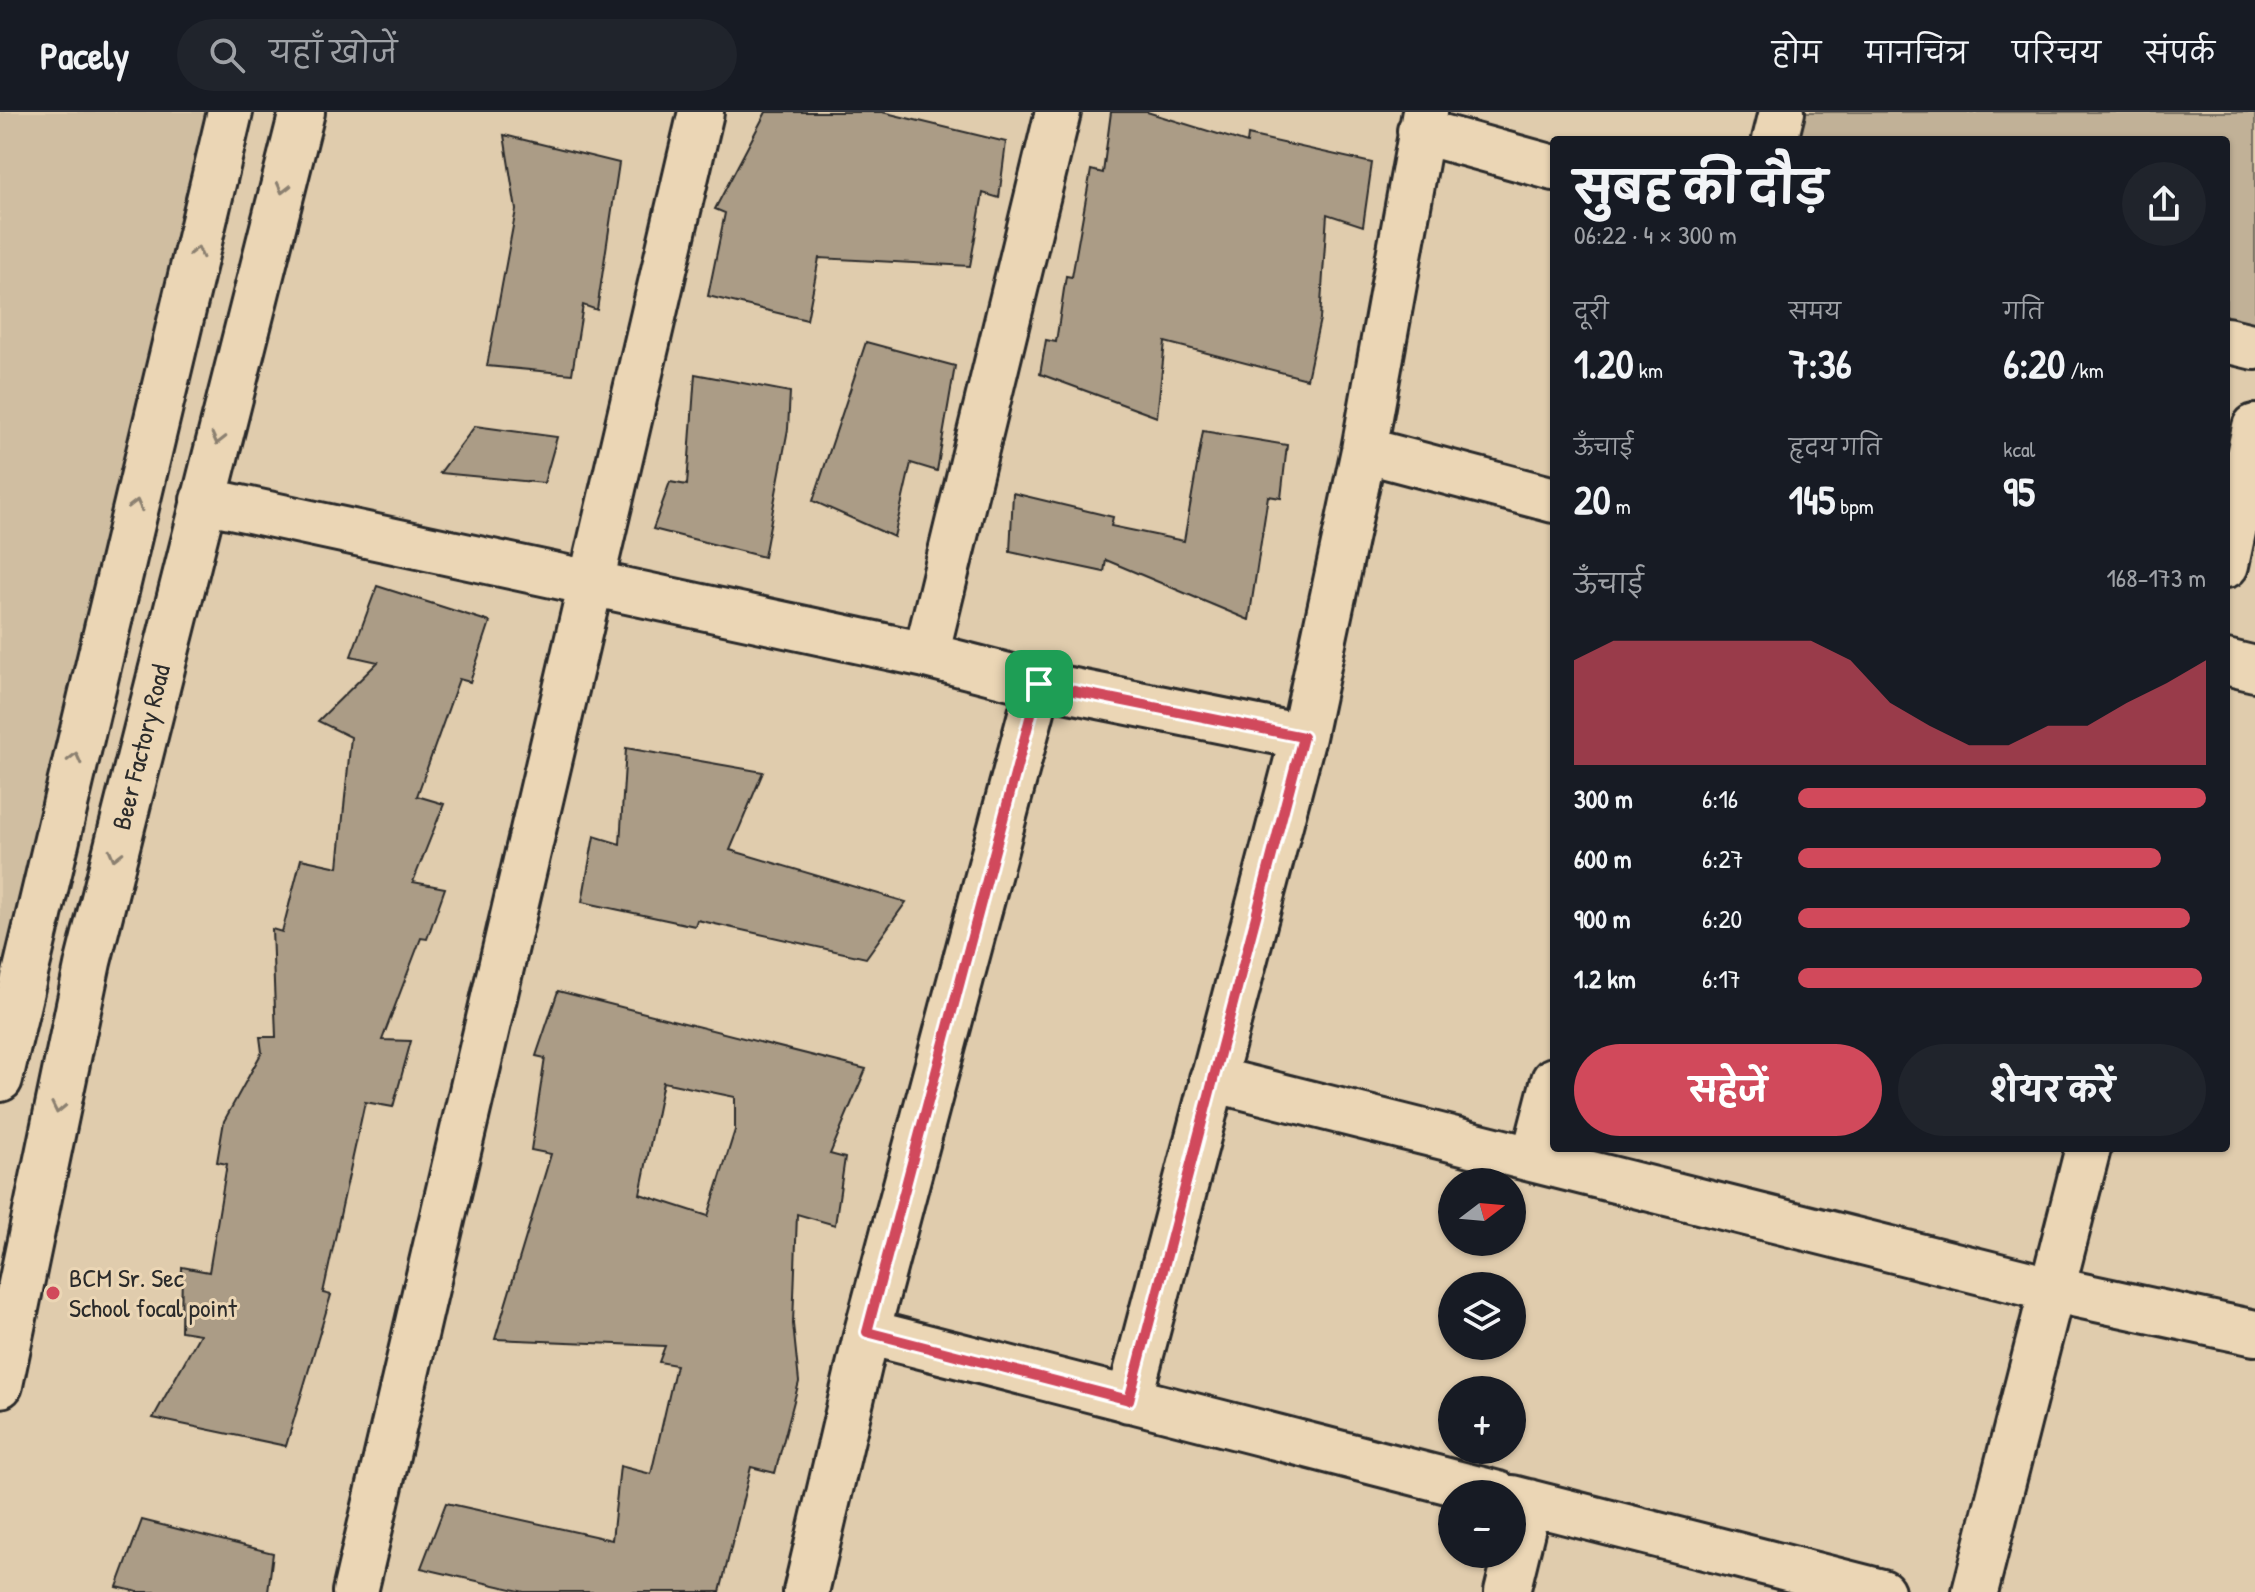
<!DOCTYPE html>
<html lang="hi">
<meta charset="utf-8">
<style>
body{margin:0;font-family:"Patrick Hand","Playpen Sans Deva",sans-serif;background:#20242c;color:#f1f3f6;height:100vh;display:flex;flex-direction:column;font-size:30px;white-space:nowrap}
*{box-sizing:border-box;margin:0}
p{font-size:26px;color:#9ea1a6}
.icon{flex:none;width:44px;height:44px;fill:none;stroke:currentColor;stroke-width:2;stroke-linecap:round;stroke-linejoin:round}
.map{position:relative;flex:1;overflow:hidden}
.drawer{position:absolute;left:1550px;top:24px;width:680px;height:1016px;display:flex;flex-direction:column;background:#171b24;border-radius:8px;box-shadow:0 2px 6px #0004}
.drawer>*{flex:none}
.needle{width:52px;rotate:74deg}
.controls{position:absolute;left:1438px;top:1056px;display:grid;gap:16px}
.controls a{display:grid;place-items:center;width:88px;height:88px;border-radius:50%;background:#171b24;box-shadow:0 2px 6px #0004;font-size:40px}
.pin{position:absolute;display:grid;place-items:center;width:68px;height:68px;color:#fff;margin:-34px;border-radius:16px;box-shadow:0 4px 12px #0006}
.round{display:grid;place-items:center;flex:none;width:84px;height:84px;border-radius:42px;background:#20242c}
.headline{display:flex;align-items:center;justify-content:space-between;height:136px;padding:0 24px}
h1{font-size:44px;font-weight:700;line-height:60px}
.figures{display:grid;grid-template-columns:repeat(3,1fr);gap:12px;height:136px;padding:8px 24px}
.figures div{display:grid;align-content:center}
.figures b{font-size:40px;font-weight:700}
.figures small{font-size:22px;font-weight:400}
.figures p{font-size:22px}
.chart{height:224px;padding:16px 24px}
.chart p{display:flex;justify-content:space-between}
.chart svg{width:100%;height:144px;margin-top:8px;fill:#d1495b;opacity:.7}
.cta{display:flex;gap:16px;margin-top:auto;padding:16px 24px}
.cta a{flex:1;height:92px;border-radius:48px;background:#d1495b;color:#fff;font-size:32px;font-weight:700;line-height:92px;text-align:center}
.cta a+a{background:#20242c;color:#f1f3f6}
ul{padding:0 24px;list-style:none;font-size:26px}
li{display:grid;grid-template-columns:128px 96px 1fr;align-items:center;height:60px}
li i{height:20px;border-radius:10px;background:#d1495b}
header{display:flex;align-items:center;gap:48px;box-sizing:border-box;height:112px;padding:0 40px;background:#171b24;border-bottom:2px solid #363941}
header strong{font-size:38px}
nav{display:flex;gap:44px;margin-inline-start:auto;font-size:28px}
.search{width:560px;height:72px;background:#20242c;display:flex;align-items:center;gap:20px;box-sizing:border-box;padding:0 28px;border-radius:44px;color:#9ea1a6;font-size:30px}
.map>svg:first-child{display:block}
</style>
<header>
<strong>Pacely</strong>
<div class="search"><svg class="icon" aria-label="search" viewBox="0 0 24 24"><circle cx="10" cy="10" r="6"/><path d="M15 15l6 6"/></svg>यहाँ खोजें</div>
<nav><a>होम</a><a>मानचित्र</a><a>परिचय</a><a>संपर्क</a></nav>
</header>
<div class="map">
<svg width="2255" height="1480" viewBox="0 0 2255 1480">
<rect width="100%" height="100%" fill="#e0ccad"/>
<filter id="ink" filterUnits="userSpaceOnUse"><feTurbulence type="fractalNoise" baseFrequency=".0125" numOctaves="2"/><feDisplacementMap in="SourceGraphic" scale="16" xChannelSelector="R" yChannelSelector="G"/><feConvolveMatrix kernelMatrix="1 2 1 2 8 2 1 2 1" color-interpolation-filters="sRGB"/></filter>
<g filter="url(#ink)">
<!-- built -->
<path fill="#d0bea1" d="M0,0H207L0,893Z"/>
<!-- green -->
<path fill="#c1b197" stroke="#766e61" stroke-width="2" d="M1797,0H2255V217L2226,210V28H1790Z"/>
<!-- building -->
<path fill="#ab9c86" stroke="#2b2b2b" stroke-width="2" fill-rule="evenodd" d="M766,0H882L1006,30L999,86L983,81L970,154L819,146L807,208L708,184L725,101L715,97Z
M1111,0H1147L1247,31L1248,23L1372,51L1363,114L1327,102L1320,207L1307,267L1165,230L1157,305L1040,262L1046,228L1056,230L1066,164L1072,165L1091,58L1103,61Z
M504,23L619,51L597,198L583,193L572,262L487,254L516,98Z
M866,230L955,254L937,359L911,351L894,425L813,389Z
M695,262L790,280L788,317L764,445L653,417L670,370L687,373Z
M475,314L557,325L544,371L440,361Z
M1203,319L1287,333L1281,386L1268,384L1249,508L1106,448L1104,460L1010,440L1013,381L1113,405L1111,414L1184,429Z
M377,474L490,510L470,570L459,567L417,684L444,692L413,770L445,776L427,827L421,826L382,928L411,929L393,995L365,990L323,1181L331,1183L286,1334L153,1306L200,1222L181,1219L182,1155L209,1160L227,1052L217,1050L224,1009L262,940L260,925H276L272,817L282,820L301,747L338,755L351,625L318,609L378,550L351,544Z
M626,636L763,660L730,738L906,790L866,846L697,808L695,814L582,790L594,724L620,732Z
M558,879L866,957L830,1042L845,1046L835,1113L797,1102L793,1212L799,1270L775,1361L751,1355L720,1480H524L421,1456L446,1391L612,1428L620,1354L651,1362L676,1253L659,1250L665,1234L495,1227L551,1042L531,1038L545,946L536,944ZM663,970L735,985V1018L708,1104L640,1082Z
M142,1408L273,1441L268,1480H138L117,1475Z"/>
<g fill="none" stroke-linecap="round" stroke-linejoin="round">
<defs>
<path id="minor" d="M1420,19L1554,56
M1775,28L1782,0
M2226,228L2255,235
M1364,338L1554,388
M203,388L926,543L1039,572L1303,625
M2226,453L2255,315
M926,543L1058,0
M2226,550L2255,557
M0,967L230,0
M1212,967L2050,1177L2255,1221
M1534,1045L1554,968
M867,1220L1498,1382
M0,1273L88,850L302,0
M1129,1288L1303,625L1364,338L1425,0
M1512,1386L1882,1480
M355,1480L701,0
M806,1480L867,1220L1039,572
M1507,1480L1529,1390
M1975,1480L2088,1036"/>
</defs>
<!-- minor casing -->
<use href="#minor" stroke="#2b2b2b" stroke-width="50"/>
<!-- minor -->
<use href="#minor" stroke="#ebd6b5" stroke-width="44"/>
</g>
<!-- one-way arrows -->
<defs><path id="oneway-chevron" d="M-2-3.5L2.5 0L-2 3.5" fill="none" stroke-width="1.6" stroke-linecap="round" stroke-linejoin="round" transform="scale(2)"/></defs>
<g stroke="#8b8070">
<use href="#oneway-chevron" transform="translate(283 76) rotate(104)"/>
<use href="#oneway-chevron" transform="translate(197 140) rotate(-76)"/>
<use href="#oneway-chevron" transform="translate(218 327) rotate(104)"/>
<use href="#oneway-chevron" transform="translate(136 393) rotate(-76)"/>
<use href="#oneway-chevron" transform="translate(75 646) rotate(-76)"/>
<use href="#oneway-chevron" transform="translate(115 743) rotate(104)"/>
<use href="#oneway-chevron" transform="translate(58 996) rotate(102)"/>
</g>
</g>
<g fill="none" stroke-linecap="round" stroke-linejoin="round" filter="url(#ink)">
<defs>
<path id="route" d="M1039,572L1303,625L1129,1288L867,1220Z"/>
</defs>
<!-- route casing -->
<use href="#route" stroke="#fff" stroke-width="16"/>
<!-- route -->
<use href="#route" stroke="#d1495b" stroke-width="10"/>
</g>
<!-- markers -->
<circle fill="#d1495b" stroke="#ebd6b5" stroke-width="3" cx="53" cy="1181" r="8"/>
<g text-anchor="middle" stroke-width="6" stroke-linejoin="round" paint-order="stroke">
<!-- street labels -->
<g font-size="26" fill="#2b2b2b" stroke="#ebd6b5">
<text transform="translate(141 635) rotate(-76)" y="9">Beer Factory Road</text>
</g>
<!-- poi labels -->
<g font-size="26" fill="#2b2b2b" stroke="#ebd6b5" text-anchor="start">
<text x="69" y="1175">BCM Sr. Sec<tspan x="69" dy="30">School focal point</tspan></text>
</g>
</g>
</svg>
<div class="controls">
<a><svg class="needle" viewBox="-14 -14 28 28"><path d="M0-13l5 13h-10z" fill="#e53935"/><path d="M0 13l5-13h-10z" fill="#9ea1a6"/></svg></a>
<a><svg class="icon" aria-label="layers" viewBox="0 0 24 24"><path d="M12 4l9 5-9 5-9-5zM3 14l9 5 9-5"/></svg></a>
<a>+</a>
<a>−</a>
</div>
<div class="pin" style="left:1039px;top:572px;background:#1e9e55"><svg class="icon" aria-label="arrive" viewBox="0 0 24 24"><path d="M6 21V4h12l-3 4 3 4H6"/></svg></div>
<section class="drawer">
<div class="headline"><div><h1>सुबह की दौड़</h1><p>06:22 · 4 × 300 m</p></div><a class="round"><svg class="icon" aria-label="share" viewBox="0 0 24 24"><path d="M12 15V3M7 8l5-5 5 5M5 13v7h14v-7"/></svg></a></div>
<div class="figures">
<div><p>दूरी</p><b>1.20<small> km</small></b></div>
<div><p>समय</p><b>7:36</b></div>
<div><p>गति</p><b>6:20<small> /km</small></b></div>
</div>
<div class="figures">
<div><p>ऊँचाई</p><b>20<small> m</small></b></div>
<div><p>हृदय गति</p><b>145<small> bpm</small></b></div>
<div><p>kcal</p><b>95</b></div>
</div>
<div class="chart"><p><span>ऊँचाई</span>168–173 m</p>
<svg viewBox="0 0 160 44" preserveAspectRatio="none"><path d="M0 44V12L10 6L20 6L30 6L40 6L50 6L60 6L70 12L80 25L90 32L100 38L110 38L120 32L130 32L140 25L150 19L160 12V44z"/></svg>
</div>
<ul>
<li><b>300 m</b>6:16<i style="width:100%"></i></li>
<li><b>600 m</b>6:27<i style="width:89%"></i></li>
<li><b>900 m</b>6:20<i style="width:96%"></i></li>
<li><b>1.2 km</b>6:17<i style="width:99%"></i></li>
</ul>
<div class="cta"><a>सहेजें</a><a>शेयर करें</a></div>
</section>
</div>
